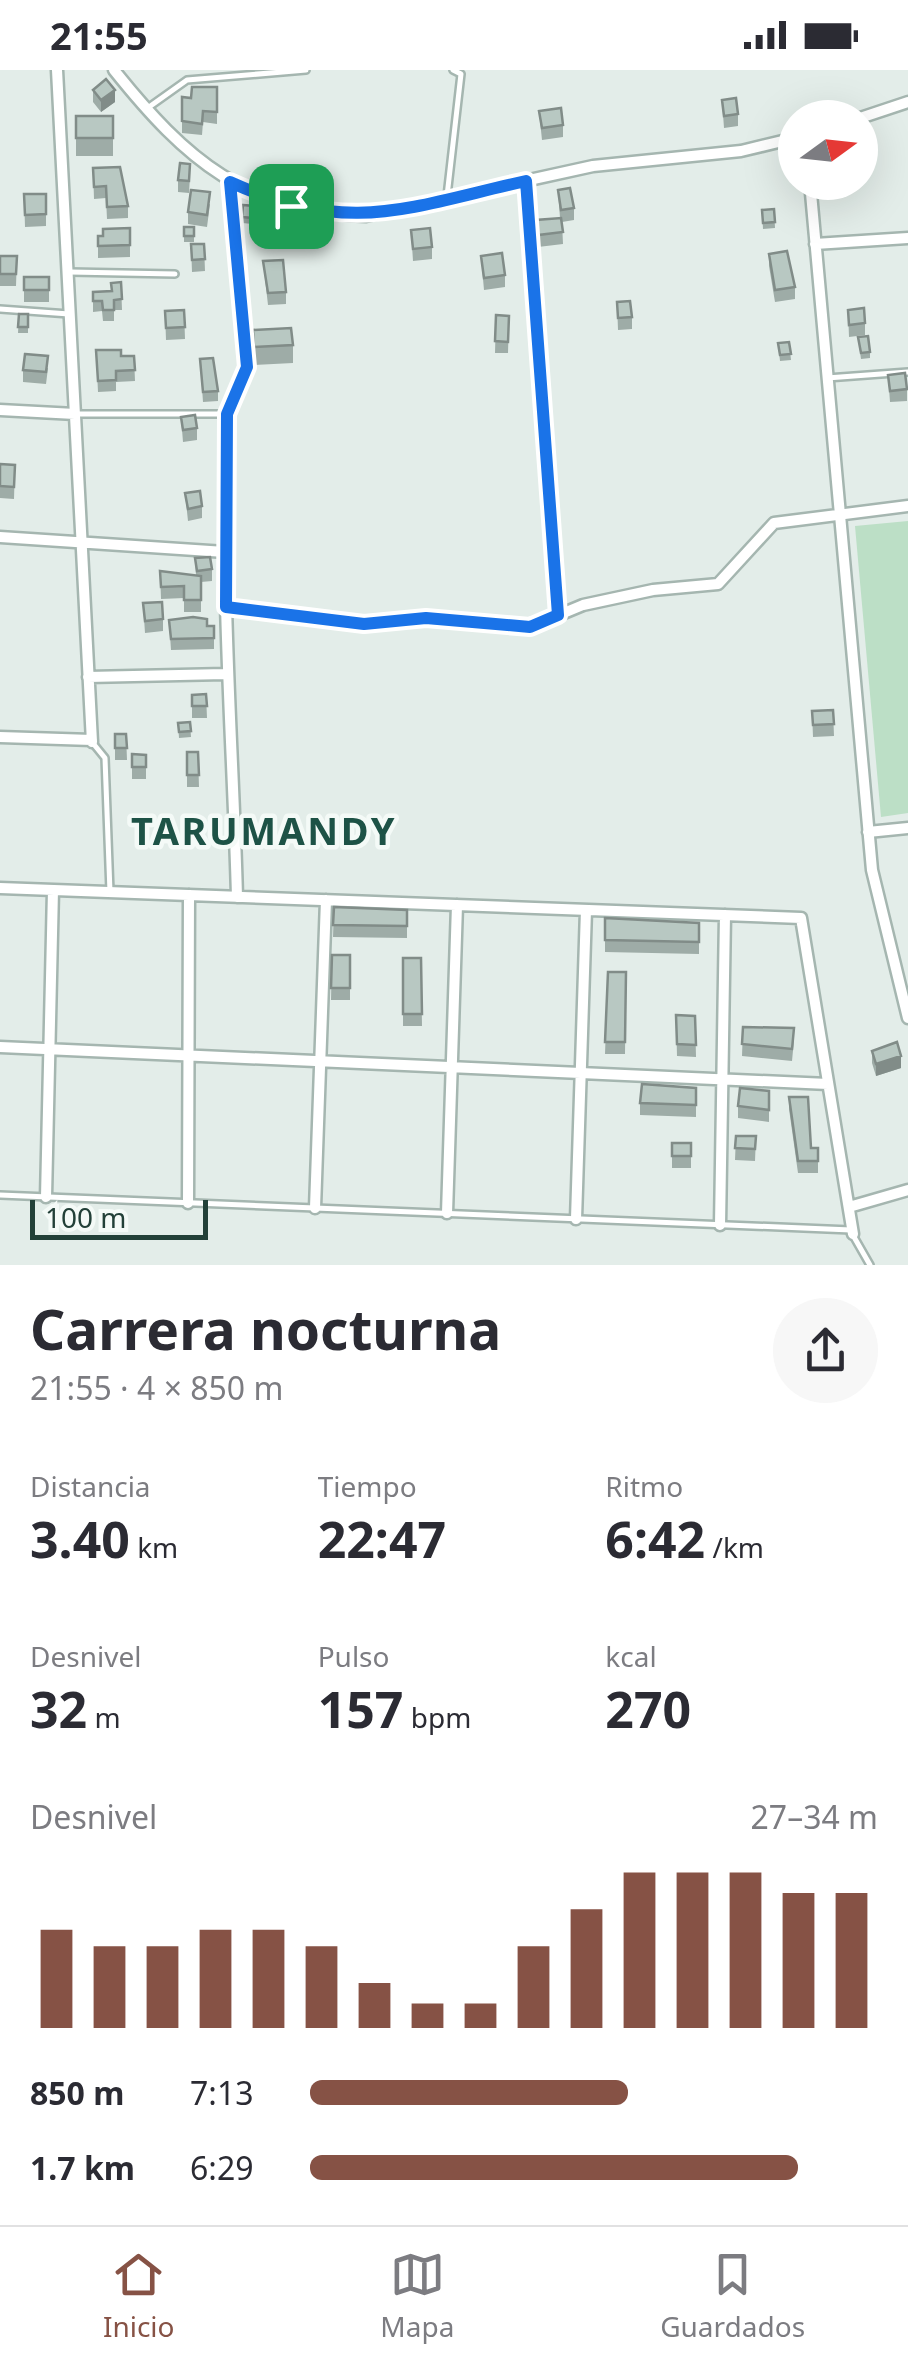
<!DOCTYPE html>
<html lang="es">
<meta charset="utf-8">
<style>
body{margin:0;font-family:"Noto Sans",sans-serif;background:#f7f7f7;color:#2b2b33;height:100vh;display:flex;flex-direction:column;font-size:38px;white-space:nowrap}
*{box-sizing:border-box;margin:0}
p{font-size:32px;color:#7c7c81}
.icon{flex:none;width:55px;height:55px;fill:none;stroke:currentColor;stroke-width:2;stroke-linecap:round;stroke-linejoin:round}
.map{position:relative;height:1195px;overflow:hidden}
.side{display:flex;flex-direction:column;background:#fff;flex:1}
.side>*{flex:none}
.needle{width:65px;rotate:75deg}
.tools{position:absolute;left:778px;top:30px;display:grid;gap:20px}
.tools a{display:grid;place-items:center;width:100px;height:100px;border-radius:50%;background:#fff;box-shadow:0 10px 40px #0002;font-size:50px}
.scale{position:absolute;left:30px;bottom:25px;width:178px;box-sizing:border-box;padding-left:10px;border:5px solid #224038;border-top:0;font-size:28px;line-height:35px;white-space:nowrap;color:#224038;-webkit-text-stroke:8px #f4faf7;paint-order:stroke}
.pin{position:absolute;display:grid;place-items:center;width:85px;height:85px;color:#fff;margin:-42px;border-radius:20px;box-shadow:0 5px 15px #0006}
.round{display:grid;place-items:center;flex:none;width:105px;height:105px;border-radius:52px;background:#f7f7f7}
.summary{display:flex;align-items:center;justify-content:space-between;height:170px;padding:0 30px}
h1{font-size:55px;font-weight:700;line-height:75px}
.stats{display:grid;grid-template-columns:repeat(3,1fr);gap:15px;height:170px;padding:10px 30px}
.stats div{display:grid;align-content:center}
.stats b{font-size:50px;font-weight:700}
.stats small{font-size:28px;font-weight:400}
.stats p{font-size:28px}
.chart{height:280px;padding:20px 30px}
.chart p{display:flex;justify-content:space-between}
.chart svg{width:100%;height:180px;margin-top:10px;stroke:#865245;stroke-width:6}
ul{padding:0 30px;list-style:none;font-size:32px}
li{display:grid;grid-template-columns:160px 120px 1fr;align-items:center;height:75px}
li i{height:25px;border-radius:12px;background:#865245}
.status{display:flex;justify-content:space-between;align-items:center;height:70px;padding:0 50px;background:#fff;direction:ltr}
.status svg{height:28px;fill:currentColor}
.dock{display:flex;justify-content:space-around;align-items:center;height:140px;border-top:2px solid #e1e1e2;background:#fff;font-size:28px;color:#7c7c81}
.dock a{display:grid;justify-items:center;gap:5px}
.dock .current{color:#865245}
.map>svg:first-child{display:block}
</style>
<div class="status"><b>21:55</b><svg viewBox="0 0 49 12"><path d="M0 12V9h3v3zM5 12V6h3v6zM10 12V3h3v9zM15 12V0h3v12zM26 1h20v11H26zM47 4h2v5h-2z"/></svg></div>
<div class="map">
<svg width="908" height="1195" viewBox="0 0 908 1195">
<rect width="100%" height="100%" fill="#e3ede9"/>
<!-- green -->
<path fill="#bcdfc6" d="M908,451V743L881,747L855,456Z"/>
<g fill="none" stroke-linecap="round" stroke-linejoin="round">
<defs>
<path id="service" d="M149,37L187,10L306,0
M526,111L558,542
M447,126L461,4L453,0
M70,202L175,204
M0,239L69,244
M827,308L908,302
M75,344H227
M225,479L227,344L247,297L230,112
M92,672L105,688L110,822
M0,1125L851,1160
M854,1167L870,1195"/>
<path id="minor" d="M57,0L92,672
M114,0C186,90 246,142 366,146L593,96L741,81L795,68
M860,48L908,32
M810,112L872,800L908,948
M815,174L908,168
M0,340L75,344
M0,467L225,482C226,597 234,712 237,827
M226,537L364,554L426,549L530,557L583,535L653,520L718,514L774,453L908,436
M88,607L225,604
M0,667L92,670
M868,762L908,758
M0,818L801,848L853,1164
M0,977L828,1014
M46,1127L53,820
M188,1133L189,825
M849,1137L908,1120
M315,1138L326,830
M447,1143L457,835
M576,1149L586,840
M720,1155L725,845"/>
</defs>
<!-- service casing -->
<use href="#service" stroke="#a5b6b0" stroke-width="10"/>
<!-- minor casing -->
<use href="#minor" stroke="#a5b6b0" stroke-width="15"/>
<!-- service -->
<use href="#service" stroke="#fff" stroke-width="5"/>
<!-- minor -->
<use href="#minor" stroke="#fff" stroke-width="10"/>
</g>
<!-- wall -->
<path fill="#9eaca7" d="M217,17V54L203,52L202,65L182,63V27L191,28Z
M93,20L115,32L101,42L93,32Z
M722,30L738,44V56L724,58Z
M539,41L563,55V67L542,70Z
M76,46H113V86H76Z
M93,98L128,136V148L107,149L106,128L94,129Z
M190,106L189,123L178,122V110Z
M558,120L574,138V150L562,152L563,174L538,177L536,150L560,148Z
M24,124H46V156L25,157Z
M210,134L207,157L188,154V142Z
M243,135L254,136L253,154L242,153Z
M774,139L775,158L763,159L762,140Z
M184,157H194V172H184Z
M130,158V187L98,188V166Z
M411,160L432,177V189L413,191Z
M191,174H204L205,201L192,202Z
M769,184L795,217V229L775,232L769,196Z
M0,186H17L16,216H0Z
M481,186L505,205V217L484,220Z
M263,191L286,222V234L268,235Z
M24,207H49V232H24Z
M121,212L122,240H114V251H103L102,241L93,242V222L111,221Z
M617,232L632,247V259L618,260Z
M184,240L185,269L166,270L165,241Z
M848,240L865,253V265L849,267Z
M19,244H28V263H18Z
M496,245L509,246L508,283H495Z
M253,260L293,275V293L254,295Z
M858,267L870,282V288L861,289Z
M789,272L791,290L780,291L778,273Z
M96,280L121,286H134L135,311L116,312V321L98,322Z
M200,289L218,321V331L203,332Z
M48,298L46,314L23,312V300Z
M888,305L907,319V331L890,332Z
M181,347L197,358V370L183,372Z
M0,394L15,395L14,429L0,428Z
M185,423L202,436V448L188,451Z
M195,488L212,499V511L201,512V542H184V528L161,529L160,501L196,505Z
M143,533L163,549V561L145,563Z
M169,550L214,556V579L171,580Z
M206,624L207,648H192V625Z
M833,640L834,666L813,667L812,641Z
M190,652L191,667L179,668L178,653Z
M115,664H126L127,690H115Z
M187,682H198L199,717H187Z
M132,684L146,685V709H132Z
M334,837L407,840V868L333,867Z
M605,848L699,853V884L605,882Z
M332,885H350V930H331Z
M403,888H421L422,956H403Z
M608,902H626L625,984H605Z
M676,945L695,946L696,987L677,986Z
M743,957L794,970L792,991L742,986Z
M872,981L901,998L876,1006L872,993Z
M696,1018V1047L640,1045V1033Z
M769,1021V1052L738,1048V1036Z
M789,1027L811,1078H818V1103H798L789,1039Z
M736,1066H756L755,1091L735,1090Z
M672,1073H691V1098H672Z"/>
<!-- shaded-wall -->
<path fill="#818c88" d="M115,20V32L101,42V30Z
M901,986V998L876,1006V994Z"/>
<!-- building -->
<path fill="#b8c8c2" stroke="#818c88" stroke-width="2.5" d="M106,9L115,20L101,30L93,20Z
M192,17H217V42L203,41L202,54L182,51V27L191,28Z
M736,28L738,44L724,46L722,30Z
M561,38L563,55L542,58L539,41Z
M76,46H113V68H76Z
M180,93L190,94L189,111L178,110Z
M120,97L128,136L107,137L106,116L94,117L93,98Z
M570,118L574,138L561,140L558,120Z
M191,120L210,122L207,145L188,142Z
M24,124H46V144L25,145Z
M243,135L254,136L253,148L242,147Z
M774,139L775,152L763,153L762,140Z
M561,148L563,162L538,165L536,150Z
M184,157H194V166H184Z
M130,158V175L98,176V166H103V159Z
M430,158L432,177L413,179L411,160Z
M191,174H204L205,189L192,190Z
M787,181L795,217L775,220L769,184Z
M502,183L505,205L484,208L481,186Z
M0,186H17L16,204H0Z
M283,190L286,222L268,223L263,191Z
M24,207H49V220H24Z
M121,212L122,229L114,230V240H103L102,231H93V222L112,221L111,213Z
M630,231L632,247L618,248L617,232Z
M864,238L865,253L849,255L848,240Z
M184,240L185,257L166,258L165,241Z
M19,244H28V257H18Z
M496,245L509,246L508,272L495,271Z
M291,258L293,275L254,277L253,260Z
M868,266L870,282L861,283L858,267Z
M789,272L791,284L780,285L778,273Z
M96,280H121V286H134L135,300L116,301V310L98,311Z
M25,284L48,286L46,302L23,300Z
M213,288L218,321L203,322L200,289Z
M905,303L907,319L890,321L888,305Z
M195,345L197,358L183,360L181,347Z
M0,394L15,395L14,417L0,416Z
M200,421L202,436L188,439L185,423Z
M210,487L212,499L197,501L195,488Z
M160,501L201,506V530H184V516L161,517Z
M162,532L163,549L145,551L143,533Z
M193,547L207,549V556H214V568L171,569L169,550Z
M206,624L207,636H192V625Z
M833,640L834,654L813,655L812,641Z
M190,652L191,661L179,662L178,653Z
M115,664H126L127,678H115Z
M187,682H198L199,705H187Z
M132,684L146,685V697H132Z
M334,837L407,840V856L333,855Z
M605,848L699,853V872L605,870Z
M332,885H350V918H331Z
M403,888H421L422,944H403Z
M608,902H626L625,972H605Z
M676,945L695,946L696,975L677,974Z
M743,957L794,958L792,979L742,974Z
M897,972L901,986L876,994L872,981Z
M642,1014L696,1018V1035L640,1033Z
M740,1018L769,1021V1040L738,1036Z
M789,1027H808L811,1078H818V1091H798Z
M736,1066H756L755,1079L735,1078Z
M672,1073H691V1086H672Z"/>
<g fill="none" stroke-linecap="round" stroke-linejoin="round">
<defs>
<path id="route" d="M526,111L558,545L530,557L426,548L364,554L226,537L227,344L247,297L230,112C350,166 405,138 526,111Z"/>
</defs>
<!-- route casing -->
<use href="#route" stroke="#fff" stroke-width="20"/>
<!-- route -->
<use href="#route" stroke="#1a73e8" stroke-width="12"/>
</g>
<g text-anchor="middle" stroke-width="9" stroke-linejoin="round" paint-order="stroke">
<!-- district labels -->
<g font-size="38" font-weight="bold" letter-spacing="2.5" fill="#1d5246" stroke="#f4faf7">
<text x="264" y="775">TARUMANDY</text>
</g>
</g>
</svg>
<div class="tools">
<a><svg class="needle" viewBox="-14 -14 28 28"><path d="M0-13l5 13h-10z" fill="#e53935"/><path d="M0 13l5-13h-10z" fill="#7c7c81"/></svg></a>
</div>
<div class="scale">100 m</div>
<div class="pin" style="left:291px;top:136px;background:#1e9e55"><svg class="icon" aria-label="arrive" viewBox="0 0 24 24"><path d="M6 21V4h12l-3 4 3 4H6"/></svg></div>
</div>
<section class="side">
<div class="summary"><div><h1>Carrera nocturna</h1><p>21:55 · 4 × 850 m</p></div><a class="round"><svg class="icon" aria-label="share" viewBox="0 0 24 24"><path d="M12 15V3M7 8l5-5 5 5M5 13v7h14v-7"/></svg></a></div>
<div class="stats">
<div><p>Distancia</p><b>3.40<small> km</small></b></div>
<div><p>Tiempo</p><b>22:47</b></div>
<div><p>Ritmo</p><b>6:42<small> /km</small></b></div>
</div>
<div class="stats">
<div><p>Desnivel</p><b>32<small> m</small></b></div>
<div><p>Pulso</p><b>157<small> bpm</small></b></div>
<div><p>kcal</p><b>270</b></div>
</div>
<div class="chart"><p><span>Desnivel</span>27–34 m</p>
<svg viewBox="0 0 160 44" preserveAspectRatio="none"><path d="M5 44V20M15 44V24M25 44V24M35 44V20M45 44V20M55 44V24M65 44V33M75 44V38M85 44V38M95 44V24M105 44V15M115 44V6M125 44V6M135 44V6M145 44V11M155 44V11"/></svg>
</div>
<ul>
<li><b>850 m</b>7:13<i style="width:56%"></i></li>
<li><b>1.7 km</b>6:29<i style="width:86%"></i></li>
</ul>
</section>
<nav class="dock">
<a class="current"><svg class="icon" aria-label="home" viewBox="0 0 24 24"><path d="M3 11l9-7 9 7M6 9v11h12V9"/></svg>Inicio</a>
<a><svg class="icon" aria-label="map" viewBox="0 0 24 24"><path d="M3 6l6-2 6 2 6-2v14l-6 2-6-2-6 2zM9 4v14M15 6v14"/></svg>Mapa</a>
<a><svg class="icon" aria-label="saved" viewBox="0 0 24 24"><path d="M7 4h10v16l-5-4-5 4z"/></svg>Guardados</a>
</nav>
